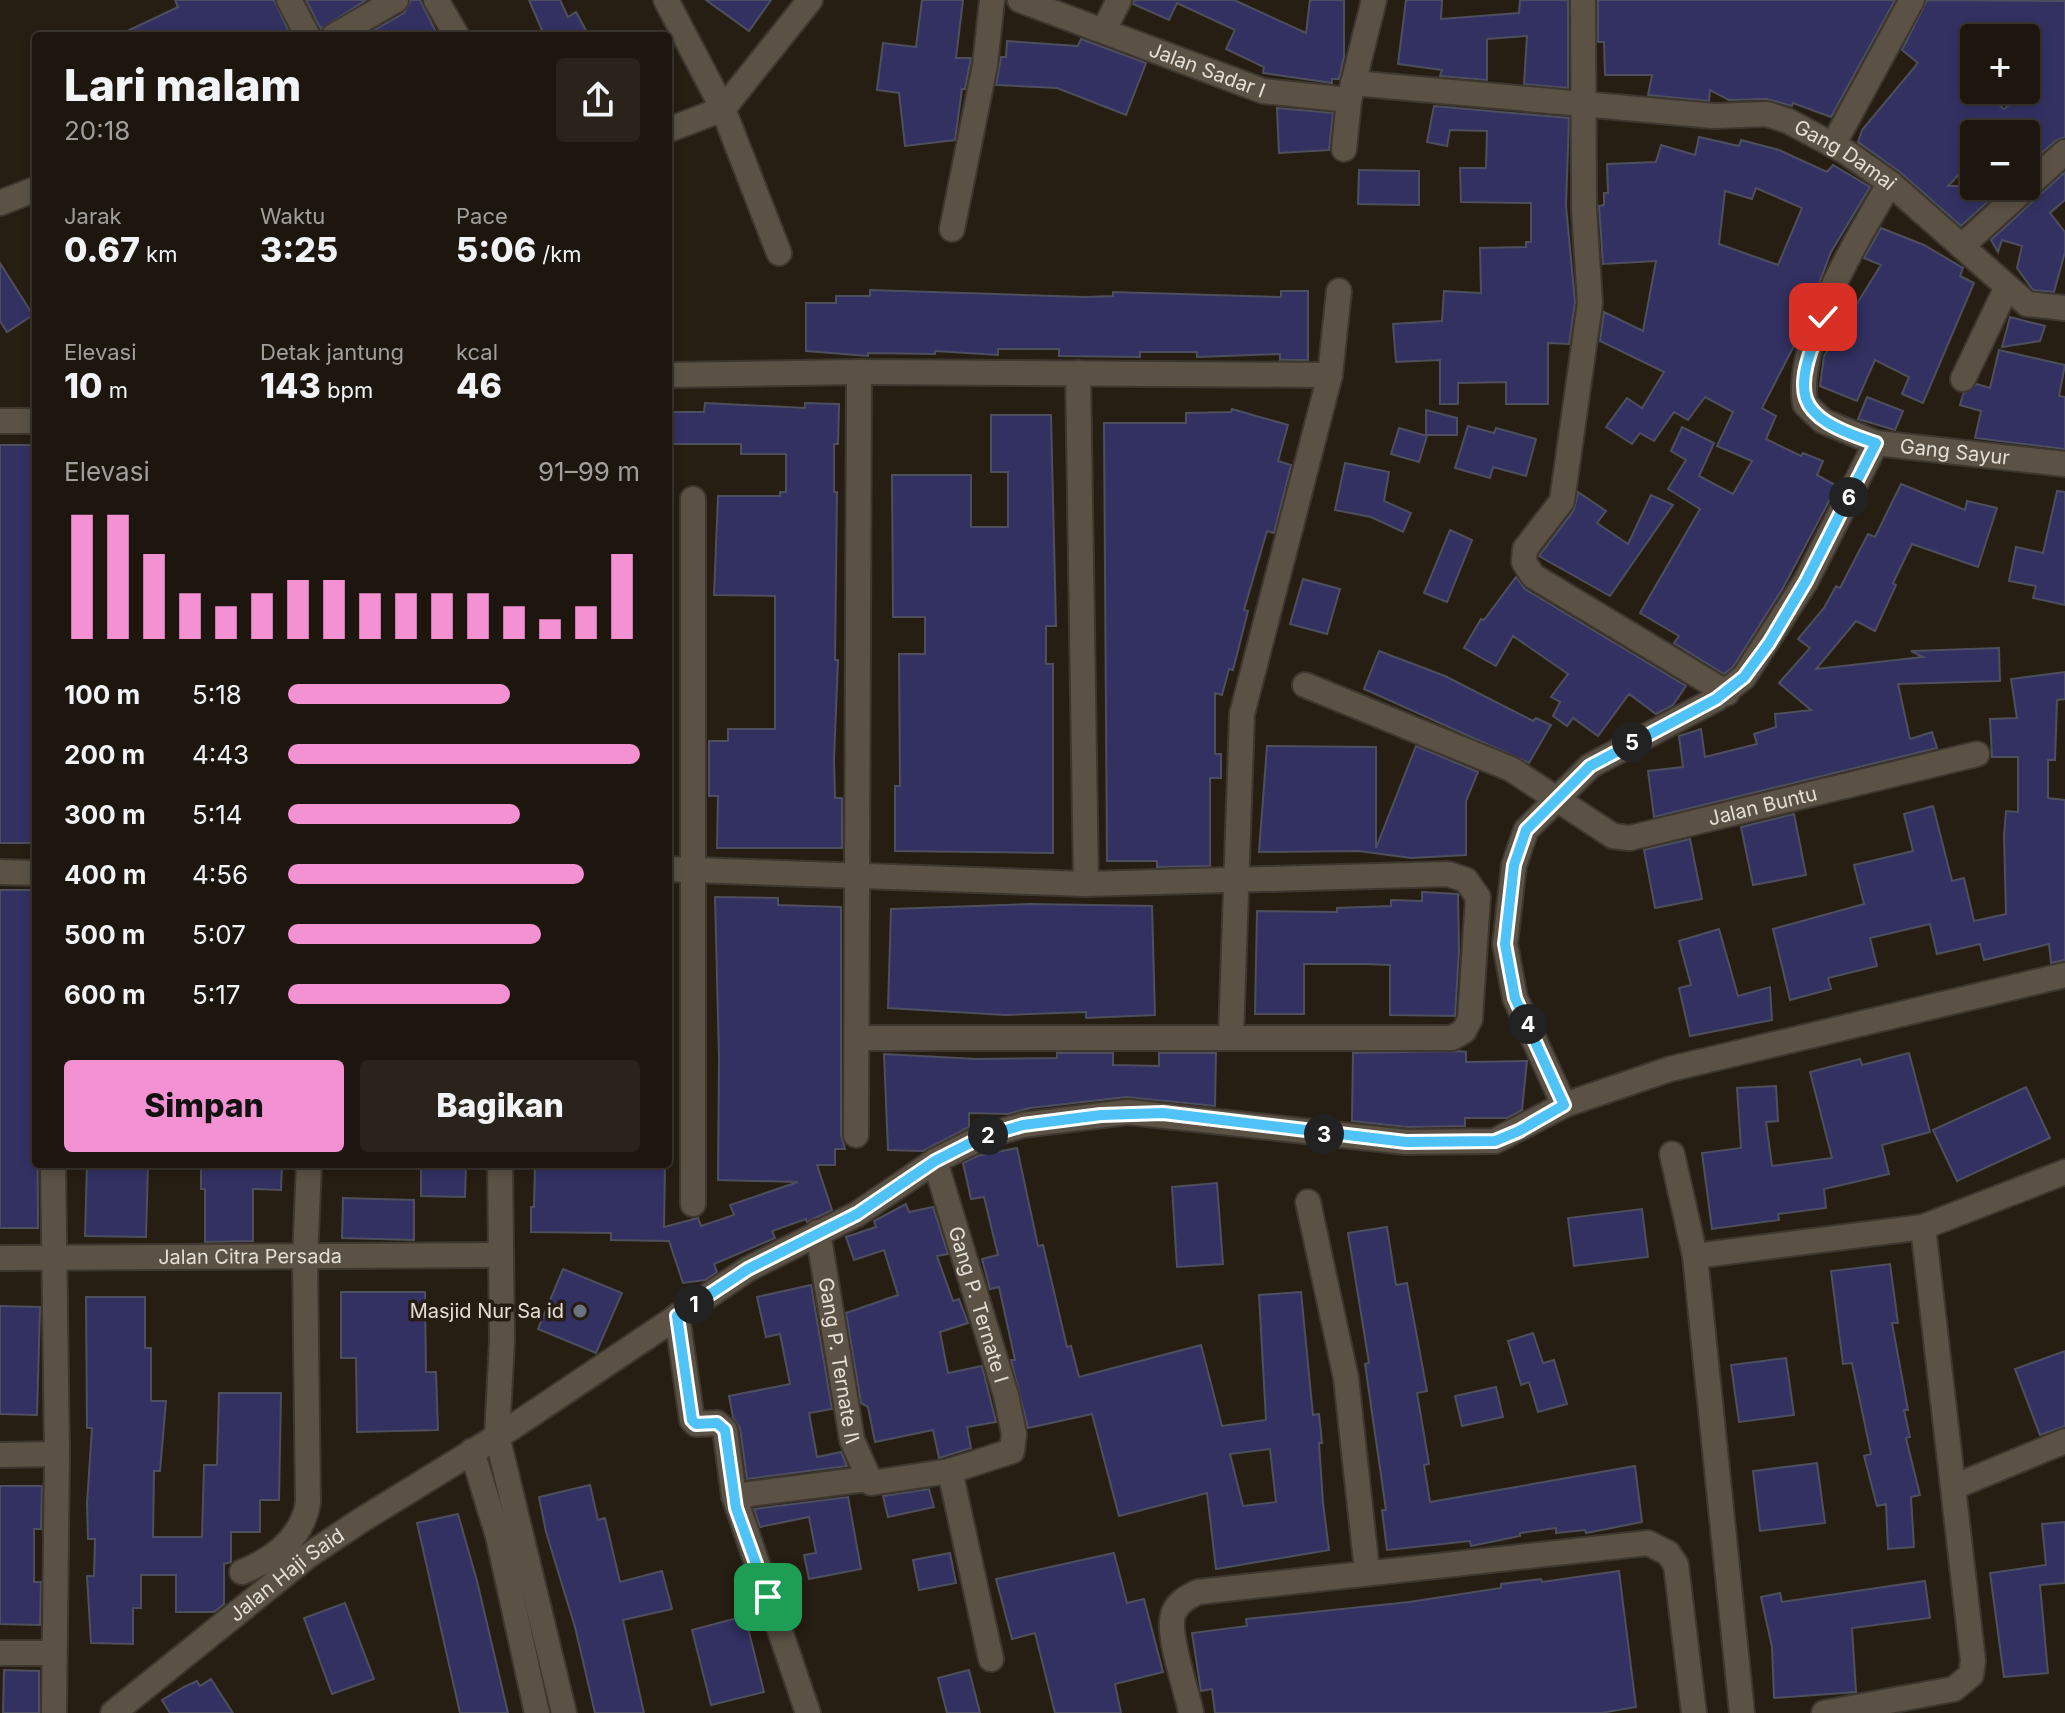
<!DOCTYPE html>
<html lang="id">
<meta charset="utf-8">
<style>
body{margin:0;font-family:Inter,sans-serif;background:#29231c;color:#f1f3f6;height:100vh;display:flex;flex-direction:column;font-size:30px;white-space:nowrap}
*{box-sizing:border-box;margin:0}
p{font-size:26px;color:#a09f9e}
.icon{flex:none;width:44px;height:44px;fill:none;stroke:currentColor;stroke-width:2;stroke-linecap:round;stroke-linejoin:round}
.map{position:relative;flex:1;overflow:hidden}
.drawer{position:absolute;left:32px;top:32px;width:640px;height:1136px;display:flex;flex-direction:column;background:#1c160e;border-radius:8px;box-shadow:0 4px 12px #0003,0 0 0 2px #3a352e}
.drawer>*{flex:none}
.fabs{position:absolute;left:1960px;top:24px;display:grid;gap:16px}
.fabs a{display:grid;place-items:center;width:80px;height:80px;border-radius:8px;background:#1c160e;box-shadow:0 4px 12px #0003,0 0 0 2px #3a352e;font-size:40px}
.pin{position:absolute;display:grid;place-items:center;width:68px;height:68px;color:#fff;margin:-34px;border-radius:16px;box-shadow:0 4px 12px #0006}
.km{position:absolute;width:40px;height:40px;margin:-20px;border-radius:50%;background:#222;color:#fff;font-size:22px;line-height:40px;text-align:center}
.round{display:grid;place-items:center;flex:none;width:84px;height:84px;border-radius:8px;background:#29231c}
.headline{display:flex;align-items:center;justify-content:space-between;height:136px;padding:0 32px}
h1{font-size:44px;font-weight:800;line-height:60px}
.figures{display:grid;grid-template-columns:repeat(3,1fr);gap:12px;height:136px;padding:8px 32px}
.figures div{display:grid;align-content:center}
.figures b{font-size:34px;font-weight:800}
.figures small{font-size:22px;font-weight:400}
.figures p{font-size:22px}
.chart{height:224px;padding:16px 32px}
.chart p{display:flex;justify-content:space-between}
.chart svg{width:100%;height:144px;margin-top:8px;stroke:#f491d3;stroke-width:6}
.cta{display:flex;gap:16px;margin-top:auto;padding:16px 32px}
.cta a{flex:1;height:92px;border-radius:8px;background:#f491d3;color:#111;font-size:32px;font-weight:800;line-height:92px;text-align:center}
.cta a+a{background:#29231c;color:#f1f3f6}
ul{padding:0 32px;list-style:none;font-size:26px}
li{display:grid;grid-template-columns:128px 96px 1fr;align-items:center;height:60px}
li i{height:20px;border-radius:10px;background:#f491d3}
.map>svg:first-child{display:block}
</style>
<div class="map">
<svg width="2065" height="1713" viewBox="0 0 2065 1713">
<rect width="100%" height="100%" fill="#261e13"/>
<!-- building -->
<path fill="#323162" stroke="#4e4f5e" stroke-width="2" fill-rule="evenodd" d="M175,0H274L291,36H117L178,7Z
M306,0H366L321,29Z
M411,0H420L438,36H364L404,13Z
M529,0H560L568,17L576,12L589,36H531L542,30Z
M706,0H771L749,31Z
M922,0H963L956,58H971L970,63L965,89H962L955,140L905,146L899,93L877,90L883,43L916,47Z
M1134,0H1234L1306,33L1310,0H1344V57L1339,79H1332V83L1263,73L1264,67L1226,49L1235,30L1177,3L1169,20L1133,4Z
M1406,0H1442L1441,19L1519,13L1520,0H1568V88L1524,84L1527,36L1487,39V80L1440,76L1442,70L1398,64Z
M1598,0H1895L1831,117L1793,103L1792,106L1767,99L1729,100L1710,90L1709,101L1648,95L1652,75H1605L1604,42H1598Z
M1927,0L2065,1V137L2055,141L2026,167V134H1974V159L1948,186H2005L1961,226L1900,172L1858,142L1862,130L1918,63L1902,50ZM1974,38H2026V93L2004,109L1980,90H1974L1970,82L1974,76Z
M1081,39L1146,63L1126,115L1057,88L996,85L1001,57H1006L1007,41L1078,46Z
M1434,106L1569,118L1566,206L1575,302L1569,344L1548,343V404H1506V382L1458,383V404H1440V360L1396,362L1393,324L1442,321L1444,291L1481,293L1480,248L1526,247V242H1531V203L1461,202L1460,168H1486L1487,131L1450,130L1447,146L1427,142Z
M1277,108L1333,113L1329,150L1279,153Z
M1699,137L1739,146L1741,140L1779,150L1827,172L1833,165L1870,187L1831,252L1797,340L1762,408L1776,416L1766,439L1801,456L1803,453L1823,461L1817,475L1837,486L1783,588L1733,667L1724,674L1674,643L1679,636L1640,613L1700,509L1668,489L1686,460L1671,451L1682,427L1714,443L1699,476L1733,494L1752,461L1717,446L1733,412L1705,397L1688,420L1674,412L1654,441L1640,433L1632,444L1606,427L1627,398L1642,408L1664,372L1600,341L1604,312L1643,331L1656,261L1603,264L1599,206L1604,205V193H1608L1607,164L1656,162L1661,145L1695,155ZM1756,188L1802,208L1778,265L1719,244L1725,191L1752,199Z
M1359,170L1419,171V205L1358,204Z
M2065,172V200L2050,213L2065,232V252L2054,292L2033,290L2017,268L2022,246L2002,240L1998,252L1991,240Z
M1881,228L1924,245L1963,268L1960,276L1974,283L1923,403L1902,394L1909,377L1875,360L1857,401L1820,386L1824,356L1881,265L1864,258Z
M0,263L33,315L7,332L0,321Z
M870,290L1085,297L1113,296V292L1281,297V291H1308V360H1280V354L1197,357V352H1140V357L1059,356V349H998V355L935,351V354L868,353V356L806,351V303H836V296H870Z
M2010,317L2045,326L2040,341L2002,347Z
M1999,350L2065,365L2059,396L2065,397V449L1975,438L1981,411L1960,405L1963,394L1977,384L1990,388Z
M1867,397L1903,411L1895,430L1858,419Z
M705,403L805,408V403L839,404L838,444H834V492H837L835,660H838L834,760L835,798H842V848H717L718,796H709V741H728V729H775V596L714,595L718,496H780V492H786V454H741V444H668V412H704Z
M1232,409L1288,425L1278,461L1291,465L1274,533L1267,531L1244,610L1248,611L1233,670L1229,669L1222,695L1215,693V754H1221V778H1210V866L1157,867V861H1107L1104,423H1186V413L1231,412Z
M1426,410L1457,418V435H1426Z
M991,415H1051L1056,626H1046V664H1053V853L895,851V786H900L899,654H925V617H893L892,475H971V527H1008V472H991Z
M1468,426L1494,433L1496,428L1536,439L1526,476L1493,467L1490,478L1455,468Z
M1399,428L1427,436L1419,462L1391,454Z
M0,445H36V843H0Z
M1345,463L1389,472L1384,501L1411,513L1403,532L1371,517L1335,510Z
M1901,484L1965,510L1967,501L1997,508L1978,567L1912,544L1893,583L1896,585L1875,631L1856,621L1816,669L1923,657L1911,651L1999,648L2000,681L1898,684L1910,739L1932,732L1937,748L1654,817L1648,771L1683,767L1679,736L1701,729L1705,757L1757,744L1754,734L1776,727L1775,714L1811,710L1779,683L1810,648L1798,639L1824,608L1836,586L1840,588L1868,534L1875,537Z
M2057,491L2065,492V605L2033,598L2036,586L2009,581L2016,547L2043,553Z
M1578,492L1606,511L1597,523L1628,544L1651,495L1673,505L1610,596L1539,556L1574,510Z
M1450,530L1472,540L1447,602L1424,593Z
M1516,577L1525,589L1686,686L1673,705L1656,714L1629,694L1598,736L1573,718L1567,726L1553,716L1560,702L1551,697L1568,674L1513,636L1496,666L1464,648L1481,619L1484,620Z
M1303,579L1340,589L1327,634L1290,624Z
M1379,651L1445,676L1533,721L1536,718L1551,725L1529,763L1364,689Z
M2065,672V699L2057,700L2055,760H2048V798L2065,800V960L2051,963L2049,944L1984,960L1980,944L1937,954L1930,924L1870,938L1877,966L1828,978L1831,989L1790,1000L1773,929L1864,904L1854,865L1913,851L1904,814L1933,806L1952,881L1964,878L1974,921L2006,914L2004,835L2006,811L2018,812V757H1992L1990,719L2017,718L2011,679Z
M1267,746L1376,747V848L1416,746L1478,772L1466,801V855L1411,858L1359,851L1259,852Z
M1794,814L1806,875L1753,885L1741,827Z
M1690,839L1702,899L1655,908L1644,850Z
M0,890H36L38,1228H0Z
M1422,892L1458,894L1459,950L1455,1016L1390,1015V965L1366,964H1304V1014H1255L1257,911L1337,912V908L1391,906V900L1422,901Z
M715,897L778,898V905L841,907V1135L845,1149H835V1165H817L832,1210L807,1222L806,1219L772,1231L775,1238L714,1264L717,1272L705,1280L683,1283L669,1241L611,1240V1233L531,1232V1207H534L535,1165L665,1164L664,1227L698,1218L701,1226L734,1215L730,1205L798,1182L718,1180L719,1057Z
M1030,904L1152,906L1155,1015L1086,1018V1012L1005,1015L888,1008L891,909Z
M1719,929L1738,996L1770,987L1772,1020L1690,1036L1679,988L1691,985L1679,941Z
M1458,1051L1466,1052V1062L1527,1061L1522,1110L1507,1118H1465V1126L1408,1127L1352,1121L1353,1053Z
M1057,1053H1113V1065L1159,1066V1053H1216L1215,1106L1126,1097L1030,1108L1008,1114L969,1113V1127L923,1151L888,1150L884,1054L977,1059L1057,1058Z
M1909,1053L1930,1132L1882,1145L1889,1174L1824,1189L1826,1208L1778,1214L1779,1220L1712,1229L1702,1153L1741,1148L1737,1088L1776,1086L1778,1121L1766,1122L1772,1166L1832,1158L1810,1072L1860,1059L1862,1065Z
M2026,1087L2050,1138L1957,1181L1933,1130Z
M1017,1148L1038,1246L1043,1245L1067,1347L1071,1346L1079,1377L1201,1345L1222,1426L1266,1420L1259,1295L1301,1292L1313,1415L1319,1414L1322,1443H1319L1323,1503L1329,1550L1216,1569L1207,1493L1119,1516L1092,1414L1028,1428L1011,1360H1015L999,1287L990,1289L982,1259L998,1255L984,1197L971,1199L963,1163L977,1156ZM1270,1449L1276,1502L1243,1506L1230,1454Z
M87,1164H148L146,1237L85,1236Z
M201,1164H282L281,1190L253,1189V1241L205,1242V1189H201Z
M421,1164H466L465,1197L421,1196Z
M1217,1183L1223,1264L1177,1267L1172,1187Z
M343,1198L414,1200V1240L342,1238Z
M906,1204L909,1212L933,1207L948,1254L937,1256L953,1301L959,1299L968,1323L940,1332L948,1373L982,1366L996,1422L967,1427L971,1448L939,1458L933,1430L875,1442L868,1407L861,1403L846,1313L898,1295L884,1250L854,1260L846,1237L876,1227L874,1221Z
M1642,1209L1648,1257L1574,1266L1568,1218Z
M1387,1227L1396,1285L1407,1283L1427,1391L1417,1393L1429,1464L1424,1465L1430,1502L1635,1466L1642,1522L1586,1533L1585,1530L1556,1533V1528L1520,1533V1536L1471,1546L1470,1541L1387,1550L1382,1510H1386L1365,1364L1369,1363L1348,1233Z
M1890,1264L1898,1323H1892L1908,1410H1904L1910,1437L1906,1438L1920,1495L1911,1497L1914,1547L1888,1549L1886,1504L1877,1506L1864,1456L1871,1454L1852,1363L1843,1364L1831,1271Z
M563,1269L622,1293L596,1353L538,1329Z
M811,1285L832,1409L809,1413L817,1457L841,1452L847,1466L747,1479L740,1428L733,1417L729,1396L790,1384L780,1334L766,1337L757,1297Z
M341,1292H425L426,1372H436L438,1430L357,1432L356,1358H341Z
M86,1297H145V1348H151V1401H166L160,1471H154L153,1537H202L204,1465H217L219,1393H281L279,1500H260V1532H231V1562L224,1564V1604L214,1612H176V1575H141V1608H133V1644L91,1643L87,1576H94L95,1539H88L87,1504L92,1428H87Z
M0,1306L40,1307L37,1415L0,1414Z
M1533,1333L1543,1363L1554,1360L1567,1404L1538,1412L1529,1382L1521,1385L1508,1341Z
M2065,1351V1426L2040,1435L2015,1369Z
M1786,1358L1794,1415L1739,1422L1731,1365Z
M1496,1387L1503,1417L1462,1426L1455,1396Z
M1817,1463L1825,1523L1760,1531L1753,1471Z
M590,1485L598,1520L605,1518L620,1582L662,1571L672,1609L623,1620L644,1713H595L575,1627L546,1532L539,1497Z
M0,1486H42L41,1529H34V1582H41L40,1625L0,1624Z
M929,1489L934,1507L888,1517L883,1496Z
M848,1497L861,1569L809,1579L804,1555L816,1553L809,1517L760,1527L754,1509Z
M458,1514L477,1581L508,1713H460L417,1523Z
M2065,1522V1583L2040,1585L2048,1673L2004,1677L1990,1573L2046,1565L2042,1524Z
M950,1553L956,1583L919,1590L913,1560Z
M1114,1553L1127,1603L1144,1599L1163,1672L1115,1684L1121,1713H1055L1035,1633L1012,1639L996,1579Z
M1619,1571L1636,1707L1601,1713H1215L1212,1689L1201,1691L1192,1633L1247,1626L1246,1619L1409,1602L1501,1588V1584L1541,1579L1542,1582Z
M1925,1581L1930,1618L1852,1628L1856,1692L1774,1698L1772,1647L1761,1597L1780,1593L1782,1602Z
M345,1603L374,1679L332,1694L304,1618Z
M745,1616L764,1692L711,1705L692,1630Z
M4,1670L39,1671V1713H3Z
M969,1670L980,1713H947L938,1678Z
M211,1679L233,1713H170L162,1700L184,1687L197,1681L200,1686Z"/>
<g fill="none" stroke-linecap="round" stroke-linejoin="round">
<defs>
<g id="street">
<path d="M289,0L308,36"/>
<path d="M436,0L457,36"/>
<path d="M666,0L723,109L779,253"/>
<path id="s1" d="M1020,0L1263,91L1349,100"/>
<path d="M1583,0L1584,209L1590,303L1562,501L1525,549L1524,562L1533,576L1727,693"/>
<path d="M1104,30L1119,0"/>
<path d="M334,36L396,0"/>
<path id="s2" d="M1353,83L1714,116L1767,114L1788,121L1846,152L1890,183L2027,304L2065,308"/>
<path d="M668,130L723,109L810,0"/>
<path d="M1833,145L1912,0"/>
<path d="M1344,149L1349,100L1374,0"/>
<path id="s3" d="M1890,183C1858,237 1795,340 1805,404L1823,421L1876,443L2065,464"/>
<path d="M0,203L36,189"/>
<path d="M952,229L985,65L992,0"/>
<path d="M1963,245L2065,152"/>
<path d="M1078,373L1086,884"/>
<path d="M668,375L859,372L1330,375"/>
<path d="M1963,379L2007,287"/>
<path d="M0,421H36"/>
<path id="s4" d="M1305,685L1511,769L1613,836L1630,838L1977,754"/>
<path d="M668,869L1086,884L1448,874L1466,880L1478,897L1470,1019L1464,1031L1452,1038H857"/>
<path d="M0,872L36,873"/>
<path d="M1231,1037L1242,714L1330,375L1339,291"/>
<path d="M1564,1105L1515,998L1505,944L1514,865L1526,830L1590,766L1716,699L1744,677L1806,581L1876,443"/>
<path d="M856,1135L859,372"/>
<path d="M1672,1154L1695,1256L1742,1713"/>
<path id="s5" d="M935,1161L1006,1395L1014,1434L1012,1451L950,1471"/>
<path d="M53,1164L57,1454L54,1713"/>
<path d="M500,1164L502,1340L497,1436L564,1713"/>
<path d="M1308,1202L1346,1378L1367,1571"/>
<path d="M693,1204V499"/>
<path id="s6" d="M818,1232L852,1440L871,1483L950,1471L991,1659"/>
<path d="M1695,1256L1923,1227L2065,1172"/>
<path id="s7" d="M0,1258L499,1255"/>
<path d="M677,1316L692,1420L696,1424L717,1423L725,1430L734,1496L867,1479"/>
<path d="M472,1451L498,1536L537,1713"/>
<path d="M0,1455L57,1454"/>
<path d="M1956,1486L2065,1441"/>
<path d="M734,1496L808,1713"/>
<path d="M242,1572C274,1559 302,1538 308,1503L305,1259L309,1164"/>
<path d="M0,1653H54"/>
<path id="s8" d="M113,1713L309,1555L360,1521L511,1428L748,1269L857,1214L935,1161L982,1137L1023,1125L1128,1112L1406,1142L1495,1141L1564,1105L1670,1069L2065,975"/>
<path d="M1191,1713C1187,1690 1165,1631 1174,1612C1179,1601 1188,1597 1198,1592L1648,1543L1668,1553L1676,1565L1694,1713"/>
<path d="M1824,1713L1954,1689L1971,1675L1973,1661L1923,1227"/>
</g>
</defs>
<!-- street casing -->
<use href="#street" stroke="#3e3730" stroke-width="28"/>
<!-- street -->
<use href="#street" stroke="#5b5245" stroke-width="24"/>
</g>
<g fill="none" stroke-linecap="round" stroke-linejoin="round">
<defs>
<path id="route" d="M768,1597L736,1508L725,1430L717,1423L696,1424L692,1420L677,1316L748,1269L857,1214L935,1161L982,1137L1023,1125L1101,1115L1163,1113L1406,1142L1495,1141L1519,1131L1564,1105L1515,998L1505,944L1514,865L1526,830L1590,766L1716,699L1744,677L1769,643L1806,581L1876,443C1790,415 1793,395 1823,317"/>
</defs>
<!-- route casing -->
<use href="#route" stroke="#fff" stroke-width="16"/>
<!-- route -->
<use href="#route" stroke="#4fc3f7" stroke-width="10"/>
</g>
<!-- markers -->
<circle fill="#6b7280" stroke="#261e13" stroke-width="3" cx="580" cy="1311" r="8"/>
<g text-anchor="middle" stroke-width="7" stroke-linejoin="round" paint-order="stroke">
<!-- street labels -->
<g font-size="20" fill="#e3ded6" stroke="#261e13">
<text dy="7" stroke="none"><textPath href="#s1" startOffset="200">Jalan Sadar I</textPath></text>
<text dy="7" stroke="none"><textPath href="#s2" startOffset="504">Gang Damai</textPath></text>
<text dy="7" stroke="none"><textPath href="#s3" startOffset="402">Gang Sayur</textPath></text>
<text dy="7" stroke="none"><textPath href="#s4" startOffset="498">Jalan Buntu</textPath></text>
<text dy="7" stroke="none"><textPath href="#s7" startOffset="250">Jalan Citra Persada</textPath></text>
<text dy="7" stroke="none"><textPath href="#s5" startOffset="150">Gang P. Ternate I</textPath></text>
<text dy="7" stroke="none"><textPath href="#s6" startOffset="130">Gang P. Ternate II</textPath></text>
<text dy="7" stroke="none"><textPath href="#s8" startOffset="222">Jalan Haji Said</textPath></text>
</g>
<!-- poi labels -->
<g font-size="20" fill="#e3ded6" stroke="#261e13" text-anchor="end">
<text x="564" y="1318">Masjid Nur Sa id</text>
</g>
</g>
</svg>
<div class="fabs">
<a>+</a>
<a>−</a>
</div>
<div class="pin" style="left:768px;top:1597px;background:#1e9e55"><svg class="icon" aria-label="arrive" viewBox="0 0 24 24"><path d="M6 21V4h12l-3 4 3 4H6"/></svg></div>
<div class="pin" style="left:1823px;top:317px;background:#d93025"><svg class="icon" aria-label="check" viewBox="0 0 24 24"><path d="M5 12l5 5 9-10"/></svg></div>
<b class="km" style="left:694px;top:1304px">1</b>
<b class="km" style="left:988px;top:1135px">2</b>
<b class="km" style="left:1324px;top:1134px">3</b>
<b class="km" style="left:1528px;top:1024px">4</b>
<b class="km" style="left:1632px;top:742px">5</b>
<b class="km" style="left:1849px;top:497px">6</b>
<section class="drawer">
<div class="headline"><div><h1>Lari malam</h1><p>20:18</p></div><a class="round"><svg class="icon" aria-label="share" viewBox="0 0 24 24"><path d="M12 15V3M7 8l5-5 5 5M5 13v7h14v-7"/></svg></a></div>
<div class="figures">
<div><p>Jarak</p><b>0.67<small> km</small></b></div>
<div><p>Waktu</p><b>3:25</b></div>
<div><p>Pace</p><b>5:06<small> /km</small></b></div>
</div>
<div class="figures">
<div><p>Elevasi</p><b>10<small> m</small></b></div>
<div><p>Detak jantung</p><b>143<small> bpm</small></b></div>
<div><p>kcal</p><b>46</b></div>
</div>
<div class="chart"><p><span>Elevasi</span>91–99 m</p>
<svg viewBox="0 0 160 44" preserveAspectRatio="none"><path d="M5 44V6M15 44V6M25 44V18M35 44V30M45 44V34M55 44V30M65 44V26M75 44V26M85 44V30M95 44V30M105 44V30M115 44V30M125 44V34M135 44V38M145 44V34M155 44V18"/></svg>
</div>
<ul>
<li><b>100 m</b>5:18<i style="width:63%"></i></li>
<li><b>200 m</b>4:43<i style="width:100%"></i></li>
<li><b>300 m</b>5:14<i style="width:66%"></i></li>
<li><b>400 m</b>4:56<i style="width:84%"></i></li>
<li><b>500 m</b>5:07<i style="width:72%"></i></li>
<li><b>600 m</b>5:17<i style="width:63%"></i></li>
</ul>
<div class="cta"><a>Simpan</a><a>Bagikan</a></div>
</section>
</div>
